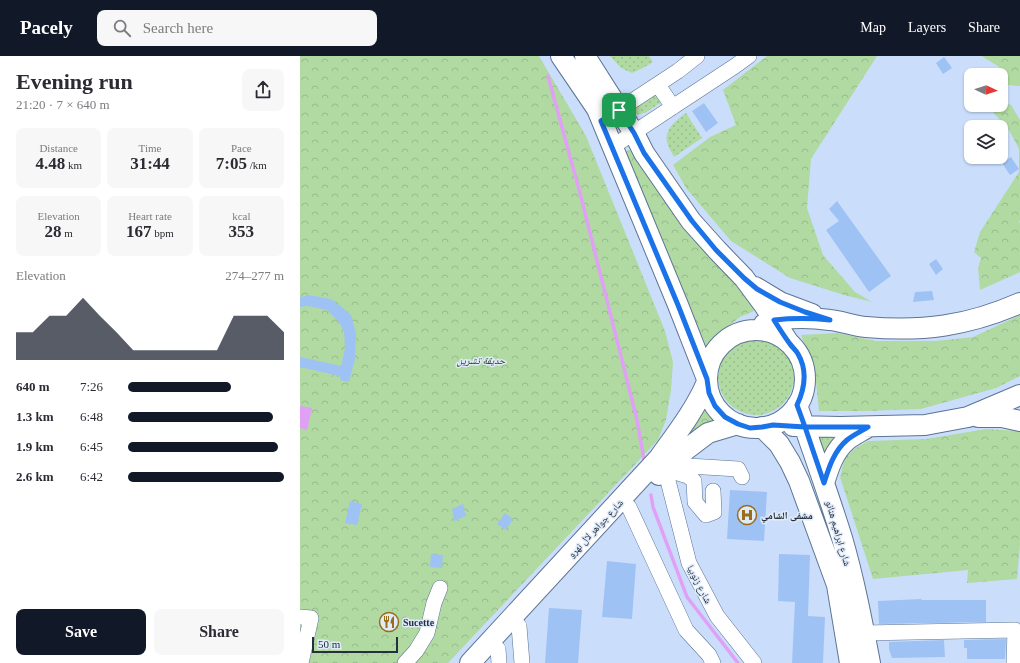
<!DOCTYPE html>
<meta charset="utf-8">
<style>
body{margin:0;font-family:"Times New Roman","Noto Naskh Arabic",serif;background:#f7f7f7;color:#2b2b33;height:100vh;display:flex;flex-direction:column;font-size:15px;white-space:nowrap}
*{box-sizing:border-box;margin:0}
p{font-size:13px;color:#7c7c81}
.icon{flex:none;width:22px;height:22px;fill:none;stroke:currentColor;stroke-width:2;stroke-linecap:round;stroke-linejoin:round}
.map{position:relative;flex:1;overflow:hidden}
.panel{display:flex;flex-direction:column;background:#fff;width:300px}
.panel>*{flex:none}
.needle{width:26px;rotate:94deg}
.controls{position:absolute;left:664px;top:12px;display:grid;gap:8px}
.controls a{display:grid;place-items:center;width:44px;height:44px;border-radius:8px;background:#fff;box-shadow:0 1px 3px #0004;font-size:20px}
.scale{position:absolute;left:12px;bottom:10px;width:86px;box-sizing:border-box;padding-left:4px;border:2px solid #252f3d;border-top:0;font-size:11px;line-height:14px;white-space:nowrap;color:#252f3d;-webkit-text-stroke:3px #e0ebfa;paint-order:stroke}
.pin{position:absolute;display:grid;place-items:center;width:34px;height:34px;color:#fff;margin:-17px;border-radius:8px;box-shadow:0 2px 6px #0006}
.round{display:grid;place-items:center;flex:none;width:42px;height:42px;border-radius:8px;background:#f7f7f7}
.overview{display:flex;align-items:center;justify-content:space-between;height:68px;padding:0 16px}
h1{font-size:22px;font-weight:800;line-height:30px}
.stats{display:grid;grid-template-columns:repeat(3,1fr);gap:6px;height:68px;padding:4px 16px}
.stats div{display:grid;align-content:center;border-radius:8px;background:#f7f7f7;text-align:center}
.stats b{font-size:17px;font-weight:800}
.stats small{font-size:11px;font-weight:400}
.stats p{font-size:11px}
.chart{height:112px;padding:8px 16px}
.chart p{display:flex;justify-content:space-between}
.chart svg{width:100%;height:72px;margin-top:4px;fill:#111827;opacity:.7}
.primary-button{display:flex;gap:8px;margin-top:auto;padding:8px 16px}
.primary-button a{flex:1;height:46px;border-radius:8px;background:#111827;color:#fff;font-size:16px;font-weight:800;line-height:46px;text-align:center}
.primary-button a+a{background:#f7f7f7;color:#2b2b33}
ul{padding:0 16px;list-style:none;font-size:13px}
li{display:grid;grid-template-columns:64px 48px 1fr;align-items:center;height:30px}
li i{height:10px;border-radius:5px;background:#111827}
header{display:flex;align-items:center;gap:24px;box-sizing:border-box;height:56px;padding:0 20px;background:#111827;color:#fff}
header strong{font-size:19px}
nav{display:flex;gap:22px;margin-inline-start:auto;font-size:14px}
.search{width:280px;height:36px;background:#f7f7f7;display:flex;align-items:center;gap:10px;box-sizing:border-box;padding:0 14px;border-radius:8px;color:#7c7c81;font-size:15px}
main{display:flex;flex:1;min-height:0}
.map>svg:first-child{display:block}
</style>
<header>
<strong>Pacely</strong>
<div class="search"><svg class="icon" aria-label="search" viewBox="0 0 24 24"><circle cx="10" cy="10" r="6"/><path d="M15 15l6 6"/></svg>Search here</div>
<nav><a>Map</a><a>Layers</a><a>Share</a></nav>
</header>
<main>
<section class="panel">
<div class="overview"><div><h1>Evening run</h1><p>21:20 · 7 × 640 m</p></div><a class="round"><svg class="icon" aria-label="share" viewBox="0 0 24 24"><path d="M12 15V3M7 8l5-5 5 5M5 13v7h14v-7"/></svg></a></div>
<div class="stats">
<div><p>Distance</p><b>4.48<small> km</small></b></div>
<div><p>Time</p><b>31:44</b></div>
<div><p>Pace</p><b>7:05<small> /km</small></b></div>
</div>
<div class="stats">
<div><p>Elevation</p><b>28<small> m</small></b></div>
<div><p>Heart rate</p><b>167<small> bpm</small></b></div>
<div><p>kcal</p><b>353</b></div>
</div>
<div class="chart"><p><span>Elevation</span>274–277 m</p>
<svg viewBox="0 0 160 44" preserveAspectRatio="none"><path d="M0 44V27L10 27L20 17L30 17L40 6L50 17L60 27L70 38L80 38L90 38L100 38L110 38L120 38L130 17L140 17L150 17L160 27V44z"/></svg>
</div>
<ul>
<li><b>640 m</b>7:26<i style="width:66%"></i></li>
<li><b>1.3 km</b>6:48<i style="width:93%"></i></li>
<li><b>1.9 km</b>6:45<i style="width:96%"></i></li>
<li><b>2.6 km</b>6:42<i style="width:100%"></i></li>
</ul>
<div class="primary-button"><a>Save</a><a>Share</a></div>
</section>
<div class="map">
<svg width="720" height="607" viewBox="0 0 720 607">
<defs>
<pattern id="grass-dots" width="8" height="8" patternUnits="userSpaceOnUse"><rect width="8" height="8" fill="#b0daa1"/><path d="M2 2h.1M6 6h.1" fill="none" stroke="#97bb8c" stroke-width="1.8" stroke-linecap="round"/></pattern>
<pattern id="forest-crowns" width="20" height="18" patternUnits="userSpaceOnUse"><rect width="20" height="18" fill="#b0daa1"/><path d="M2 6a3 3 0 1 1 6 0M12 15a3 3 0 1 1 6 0" fill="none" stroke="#97bb8c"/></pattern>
</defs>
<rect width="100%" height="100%" fill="#cadefc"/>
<!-- grass -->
<path fill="url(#grass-dots)" d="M310,0H349L353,6L343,12L332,17L321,12Z
M356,34L363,45L345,57L334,59L331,54Z
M386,57L402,82L374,101C372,97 369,93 368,89C362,75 376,64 386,57Z
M418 321a38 38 0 1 1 76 0a38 38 0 1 1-76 0Z"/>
<!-- forest -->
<path fill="url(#forest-crowns)" d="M0,0H239L286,80L365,275L373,306L371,334L366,364L358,384L148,607H0Z
M467,0H577L511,103L507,152L523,199L555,236L572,246L544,239L490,222L431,185L386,132L373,109L410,81L436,69L423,34Z
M682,0H720V30L708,29L699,11Z
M701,45L711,49L720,64V164L719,166L720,167V216L680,234L678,212L681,202L674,196L680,176L719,116V93L709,74L691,54L694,49H701Z
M329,94L334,95L453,246L454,255L440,261L421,276L407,292L325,96Z
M720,259V320L696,332L621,353L567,355H519L515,316L501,279L537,277L576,285H636L673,281Z
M403,348L408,358L418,364L384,382Z
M686,373L720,375V489L717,523L667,527L668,514L573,523L540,421C542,416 542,410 544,405C550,395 559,389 569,385L626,383Z
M537,378L528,390L523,406L519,380Z"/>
<!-- water -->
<path fill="#e0a0f6" d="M0,350L12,352L7,374L0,372Z"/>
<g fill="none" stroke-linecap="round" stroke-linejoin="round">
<!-- stream -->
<path stroke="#e0a0f6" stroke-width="3.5" d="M248,20L280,137L337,364L344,404
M351,439L353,451L387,541L438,607"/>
</g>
<!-- building -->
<path fill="#9fc2f4" d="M644,1L652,12L643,18L636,7Z
M404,47L418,67L406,76L392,55Z
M711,101L719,113L710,119L702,107Z
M537,145L591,220L569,236L526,174L539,165L529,153Z
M636,203L643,213L636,219L629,208Z
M632,235L634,244L613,246L615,236Z
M9,239L31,243L43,252L51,259L56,277L55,303L49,326L40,324V320L0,311V301L41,310L45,292L44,275L38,265L27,254L8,250L0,251V241Z
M430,434L467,436L464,485L427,483Z
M50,445L62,448L57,469L45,467Z
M163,448L166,460L154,465L152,453Z
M205,457L213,463L206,474L197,468Z
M131,498L143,499L142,512L130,511Z
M479,498L510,499L508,560L525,561L523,607H492L495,546L478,545Z
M307,505L336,508L332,563L302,561Z
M621,543L622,544H686V566L579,568L578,545Z
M249,552L282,554L278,607H245Z
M706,583L705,603H667V592H664V584Z
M644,584L645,601L592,602L589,593V586Z"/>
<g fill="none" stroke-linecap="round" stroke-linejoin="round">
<defs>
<path id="minor" d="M358,29L373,51
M311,59L378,15L397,0
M312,91L435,10L449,0
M372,409L438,413L442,421
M365,413L389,507L417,560L454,607
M365,413L388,420L394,425L395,446L406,459L414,456L413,435
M329,451L386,574L409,599L413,607
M0,561L11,562L1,607
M219,570L222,607
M564,577L715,574L714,607
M198,593L199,607
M105,607L116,595L127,577L134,547L140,532"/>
<path id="major" d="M261,0L297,53L378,249L407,323
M285,0L334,77L344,97L391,165L417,194L444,222L464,249L489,287
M455,231L480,246L512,258
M464,268C485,260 508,261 530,264C542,265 553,270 566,271C622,276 668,270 720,247
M407 323a49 49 0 1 1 98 0a49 49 0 1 1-98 0Z
M497,349C512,393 528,437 542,482C554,523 562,565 570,607
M678,361H702L720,365
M493,370L540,371L625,369L668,361L720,339
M462,371L479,388L490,406L499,425L537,529L550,607
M359,419L379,399L408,377L438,368
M524,427C529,411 534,395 547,384C553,379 562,375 568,371
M170,607L359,402C377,377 395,354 407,326"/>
</defs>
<!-- minor casing -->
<use href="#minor" stroke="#5d7494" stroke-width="16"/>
<!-- major casing -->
<use href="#major" stroke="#5d7494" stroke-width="22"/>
<!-- minor -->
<use href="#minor" stroke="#fff" stroke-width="15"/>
<!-- major -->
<use href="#major" stroke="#fff" stroke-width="20"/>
</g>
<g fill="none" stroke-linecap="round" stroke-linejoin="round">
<defs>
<path id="route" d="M319,54L301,65L378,249L407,323L409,337L415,350L425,361L438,368L450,372L462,371L473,369L505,371L524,427C529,411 534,395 547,384C553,379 562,375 568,371H505L497,349C505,332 508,315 498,298C496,294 492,291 490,288C484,280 479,272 474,264C493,262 510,262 530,264L505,256L480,246L457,233L444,222L416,194L392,165L344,97L334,77L319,54"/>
</defs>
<!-- route casing -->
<use href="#route" stroke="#fff" stroke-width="8"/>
<!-- route -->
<use href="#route" stroke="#1a73e8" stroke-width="5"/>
</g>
<!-- icons -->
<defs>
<symbol id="hospital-ring" viewBox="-11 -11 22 22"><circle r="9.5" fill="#e0ebfa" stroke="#9a6d1c" stroke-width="1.5"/><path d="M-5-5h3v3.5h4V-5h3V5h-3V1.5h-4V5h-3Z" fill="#9a6d1c"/></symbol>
<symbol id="restaurant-ring" viewBox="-11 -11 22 22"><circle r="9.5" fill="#e0ebfa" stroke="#9a6d1c" stroke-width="1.5"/><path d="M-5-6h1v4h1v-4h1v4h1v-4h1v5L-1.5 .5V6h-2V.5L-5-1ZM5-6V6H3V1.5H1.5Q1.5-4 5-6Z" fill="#9a6d1c"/></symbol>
</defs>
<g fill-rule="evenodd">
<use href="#hospital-ring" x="436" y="448" width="22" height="22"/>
<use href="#restaurant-ring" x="78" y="555" width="22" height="22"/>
</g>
<g text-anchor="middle" stroke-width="3" stroke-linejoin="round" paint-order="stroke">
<!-- park labels -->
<g font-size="10" font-style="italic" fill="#1d3613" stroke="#e0ebfa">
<text x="181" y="308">حديقة تشرين</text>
</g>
<!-- poi labels -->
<g font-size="10" font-weight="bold" fill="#252f3d" stroke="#e0ebfa" text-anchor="start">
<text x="461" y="463">مشفى الشامي</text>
<text x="103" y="570">Sucette</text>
</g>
<!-- street labels -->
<g font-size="10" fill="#252f3d" stroke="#e0ebfa">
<text transform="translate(295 472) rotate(-47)" y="4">شارع جواهر لال نهرو</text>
<text transform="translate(539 477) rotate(74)" y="4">شارع ابراهيم هنانو</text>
<text transform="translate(400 528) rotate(63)" y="4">شارع زنوبيا</text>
</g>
</g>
</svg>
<div class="controls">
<a><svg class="needle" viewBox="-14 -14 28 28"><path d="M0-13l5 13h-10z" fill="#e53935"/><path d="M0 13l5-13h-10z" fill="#7c7c81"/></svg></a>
<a><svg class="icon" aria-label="layers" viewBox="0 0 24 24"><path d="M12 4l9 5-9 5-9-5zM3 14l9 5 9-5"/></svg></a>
</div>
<div class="scale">50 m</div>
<div class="pin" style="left:319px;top:54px;background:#1e9e55"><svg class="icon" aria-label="arrive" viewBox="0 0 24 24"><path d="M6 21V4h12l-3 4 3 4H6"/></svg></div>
</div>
</main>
